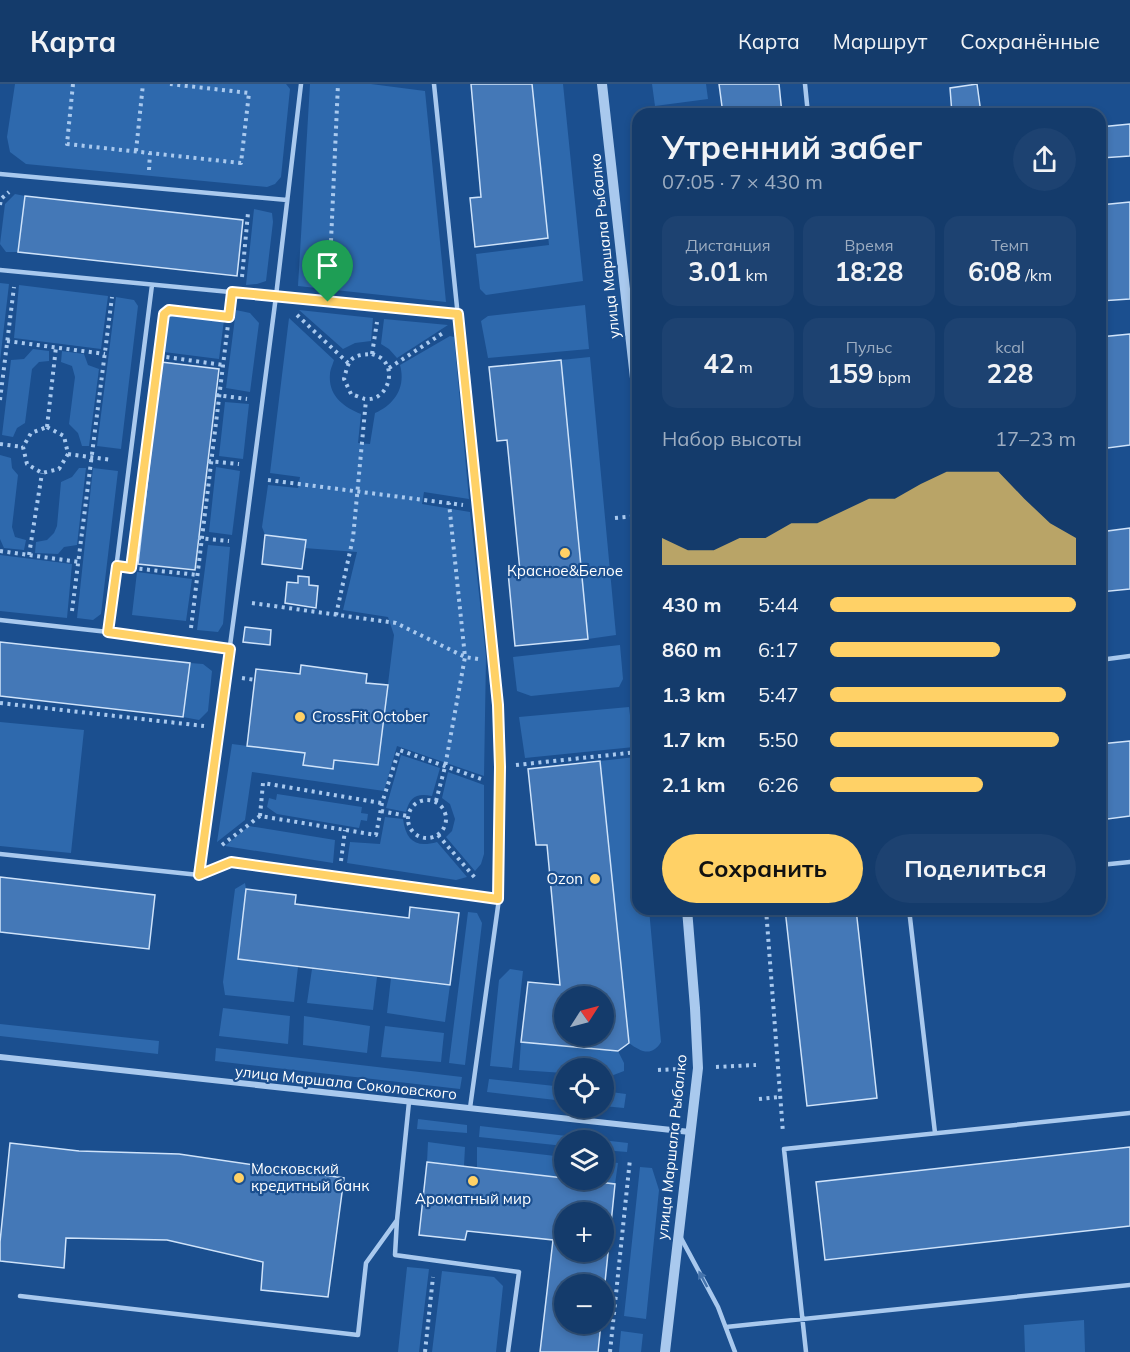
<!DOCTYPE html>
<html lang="ru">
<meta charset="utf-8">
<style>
body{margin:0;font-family:Mulish,sans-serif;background:#1d4271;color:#f1f3f6;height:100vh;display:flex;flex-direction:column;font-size:22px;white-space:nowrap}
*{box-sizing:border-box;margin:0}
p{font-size:20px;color:#9dadc1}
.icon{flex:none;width:33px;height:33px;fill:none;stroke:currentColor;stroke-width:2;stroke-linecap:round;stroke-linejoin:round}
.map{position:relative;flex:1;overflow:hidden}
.side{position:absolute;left:632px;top:24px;width:474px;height:807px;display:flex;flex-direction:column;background:#143b6b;border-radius:18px;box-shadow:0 3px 9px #0003,0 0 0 2px #33557e}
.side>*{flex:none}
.needle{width:39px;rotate:54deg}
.fabs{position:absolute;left:554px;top:902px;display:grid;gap:12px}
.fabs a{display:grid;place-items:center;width:60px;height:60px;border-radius:50%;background:#143b6b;box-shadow:0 3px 9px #0003,0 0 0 2px #33557e;font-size:30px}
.pin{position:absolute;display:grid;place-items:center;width:51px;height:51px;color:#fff;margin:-62px -26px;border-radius:50% 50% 50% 0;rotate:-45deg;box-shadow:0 0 6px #0007}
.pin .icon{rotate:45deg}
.round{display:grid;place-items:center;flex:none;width:63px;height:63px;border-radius:32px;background:#1d4271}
.summary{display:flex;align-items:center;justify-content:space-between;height:102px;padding:0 30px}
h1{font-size:33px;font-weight:700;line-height:45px}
.stats{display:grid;grid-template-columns:repeat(3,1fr);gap:9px;height:102px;padding:6px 30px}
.stats div{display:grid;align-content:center;border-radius:15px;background:#1d4271;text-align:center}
.stats b{font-size:26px;font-weight:700}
.stats small{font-size:16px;font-weight:400}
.stats p{font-size:16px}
.chart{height:168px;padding:12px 30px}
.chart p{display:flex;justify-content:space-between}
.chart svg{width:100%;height:108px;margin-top:6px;fill:#ffd166;opacity:.7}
.button{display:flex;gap:12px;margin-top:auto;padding:12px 30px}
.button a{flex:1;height:69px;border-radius:36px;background:#ffd166;color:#111;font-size:24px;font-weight:700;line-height:69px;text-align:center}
.button a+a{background:#1d4271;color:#f1f3f6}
ul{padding:0 30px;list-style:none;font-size:20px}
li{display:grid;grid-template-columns:96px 72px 1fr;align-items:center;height:45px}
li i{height:15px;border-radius:8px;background:#ffd166}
header{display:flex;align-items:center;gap:36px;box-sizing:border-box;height:84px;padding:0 30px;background:#143b6b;border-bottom:2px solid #33557e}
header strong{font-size:28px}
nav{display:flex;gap:33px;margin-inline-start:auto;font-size:21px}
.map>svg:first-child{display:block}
</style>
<header>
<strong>Карта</strong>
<nav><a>Карта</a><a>Маршрут</a><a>Сохранённые</a></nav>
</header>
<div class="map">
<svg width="1130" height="1268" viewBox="0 0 1130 1268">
<rect width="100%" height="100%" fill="#1b4f8f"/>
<!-- green -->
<path fill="#2e69ad" d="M15,0H286L290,5L281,93L275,100L267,103L26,80L10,68L7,53Z
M310,0H371L425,7L446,218L298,202Z
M532,0H563L583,197L486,211L480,205L476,170L549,161Z
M652,0H706L708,15L655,22Z
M15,110L25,112L18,168H6L0,160L5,120Z
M254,125L272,129L273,138L266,197L257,200L246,201Z
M0,199L9,200L0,277Z
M19,201L108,212L101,265L14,254Z
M116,213L134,216L138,222L121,365L97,362Z
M585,221L589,265L488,274L481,237L488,232Z
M236,226L250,229L259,239L250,308L226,304Z
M299,226L373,234L371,257L355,259L343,265Z
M168,231L224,236L219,275L164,268Z
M289,234L334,276C333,280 330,286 330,290C328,311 343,323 361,330L358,359L370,360L375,329C395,320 406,303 400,281L450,252L454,253L469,415L424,408L422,420L470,428L486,573L484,692L397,662L384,707L252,688L245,736L217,758L232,660L305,669L304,681L333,685L334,676L378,681L394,551L388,533L343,526L357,468L304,464L305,456L265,451L262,443L268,401L298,404L300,393L270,389Z
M384,235L448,241L397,274L389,265L381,260Z
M33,265L49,267V277L39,278L32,285L25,339L17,344L13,353L2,351L11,276L24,275Z
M62,267L84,270L88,281L99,285L89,362H82L78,349L69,340L75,293L72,282L61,278Z
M590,273L616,551L588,555L561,276Z
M225,318L249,320L243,375L219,372Z
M0,371L11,374L12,384L18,391L12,443L15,453L26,456L24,466L4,464L0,455Z
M216,383L240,387L232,451L209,448Z
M79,384H86L77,461L64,463L58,470L35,469L36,458L47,456L54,449L57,442L61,398L72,393Z
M93,384L118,387L101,530L93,536L77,534Z
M208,461L230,463L223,540L218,548L197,546Z
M0,471L72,480L67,534L0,527Z
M137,488L192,495L186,537L132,531Z
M620,561L623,595L619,603L531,612L517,607L513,573Z
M190,579L203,580L212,587L208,627L199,636L183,633Z
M629,623L634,663L525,674L519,633Z
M0,638L84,646L71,769L0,762Z
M401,671L440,684L432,712C416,709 410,713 406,728L386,724Z
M635,673L638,703V825H649L661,958C652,973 641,968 629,959L600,677Z
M448,688L484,701V770L481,780L475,787L446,753L452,747L455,735L450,720L442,714Z
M277,710L362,723L361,729L368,730L367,737L361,736L359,744L277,730L267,723L269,714L276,716Z
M385,733L403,735C406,757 416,764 437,758L467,793L456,796L347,779L350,758L380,760Z
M249,742L335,756L333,779L225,762Z
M245,799L246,805L238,875L298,883L294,918L225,911L223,898L235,805Z
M468,828L477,829L482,839L465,981L449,979Z
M312,885L377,893L373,926L307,919Z
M510,885L523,887L512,984L490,982L499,896Z
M391,894L450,901L445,938L387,929Z
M223,924L290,932L288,960L219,952Z
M304,932L370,942L367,969L303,961Z
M0,940L159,957L158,970L0,952Z
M385,942L444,949L441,978L381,973Z
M521,958L618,967L624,979V987L611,992L603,991V984H564V989L519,986Z
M216,964L462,993L460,1005L215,977Z
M489,995L564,1003V1017L487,1008Z
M603,1007L626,1010L624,1024L603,1022Z
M418,1035L467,1041V1049L417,1045Z
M480,1042L628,1059L627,1068L603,1066V1056H564V1062L479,1053Z
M428,1058L465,1063L464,1082L427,1078Z
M477,1063L564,1073V1094L477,1083Z
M603,1077L618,1079L615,1100L571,1095H603Z
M640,1083L652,1084L659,1106L646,1235L624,1232Z
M407,1183L429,1185L419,1268H398Z
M442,1187L494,1193L503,1202L496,1268H432Z
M1084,1236L1085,1268H1025L1024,1241Z
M621,1247L643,1250L641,1268H619Z"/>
<!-- building -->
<path fill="#4478b7" stroke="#cfe3fa" stroke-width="1.5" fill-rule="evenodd" d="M471,0H532L548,154L475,163L470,114L481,113Z
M719,0H779L782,30H723Z
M977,0L981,29L994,27L1008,30H952L950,4Z
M1130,40V72L1101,74L1100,43Z
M25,112L243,136L237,192L18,168Z
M1130,118V215L1100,217V121Z
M1130,250V361L1100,365V253Z
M561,276L588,555L515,562L508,488L520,487L507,356L497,357L489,283Z
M161,278L219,285L195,486L138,480Z
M1130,444V505L1100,508V448Z
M265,451L306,456L302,485L262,480Z
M298,492L309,493V501L318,502L316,524L285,519L287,498L298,499Z
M245,543L271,546L270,561L243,558Z
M0,558L190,579L183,633L0,612Z
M301,581L367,590L366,599L388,601L378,681L334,676L333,685L303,681L305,669L247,662L256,585L300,590Z
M1130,657V732L1100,736V660Z
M600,677L629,959L618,967L521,958L528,898L560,901L547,761H536L528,685ZM564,912H603V951H564Z
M0,793L155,811L149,865L0,848Z
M246,805L296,811L295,820L409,834L410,823L459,829L450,901L238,875Z
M785,825H856L877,1014L807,1022Z
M10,1059L79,1067L179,1070L344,1094L328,1213L261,1206L263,1178L167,1156L66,1154L64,1184L0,1177V1158Z
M1130,1063V1142L825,1176L816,1098Z
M427,1078L615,1100L603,1218V1200H564V1239H601L598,1268H540L553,1156L467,1147L465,1156L419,1151ZM564,1128H603V1167H564Z"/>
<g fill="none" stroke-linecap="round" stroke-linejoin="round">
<!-- path -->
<path stroke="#a9c9ee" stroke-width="4" stroke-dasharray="3 4.5" stroke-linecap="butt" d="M73,0L67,60L241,79L249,9L170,0
M136,67L143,0
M149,86L150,69
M0,121L1,115L9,108
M242,193L248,129
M329,202L338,0
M165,229L169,226L229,233
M297,231L348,279
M7,257L105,270
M372,270C375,271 378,272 381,274C398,287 386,318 365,315C361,314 355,311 351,310L344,295C349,275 350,271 372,270Z
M372,270L377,238
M159,272L223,281
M389,284L443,249
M216,311L247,315
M0,316L14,203
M47,343L64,352L68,370L59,385L42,389L27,380L23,363L31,349Z
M47,343L56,263
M0,360L23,363
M68,370L112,376
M208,377L239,380
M268,396L463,421
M615,434L638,432
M198,454L229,457
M0,467L79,478
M29,471L42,389
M132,484L198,491
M252,519L396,539L465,573L478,575
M72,527L112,213
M336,531L353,454L366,316
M191,544L230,224
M242,594L255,596
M0,619L204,642
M516,681L638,668
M408 735a19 19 0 1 1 38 0a19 19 0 1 1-38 0Z
M436,717L445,683L465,573L449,419
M381,727L407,732
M260,732L263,699L381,719
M438,751L476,795
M222,761L260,732L376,751L382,719L399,666L484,696
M341,777L345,746
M766,825L783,1049
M716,983L756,981
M658,986L679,985
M759,1015L780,1013
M425,1268L433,1193
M610,1268L630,1075"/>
<!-- service -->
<path stroke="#a9c9ee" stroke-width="4.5" d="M434,0L498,621L500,683L499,815L470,1024
M805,0L808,30
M0,90L287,116
M0,186L458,230
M626,208L638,207
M0,536L108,548L230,565
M108,548L152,201
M1100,576L1130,572
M0,770L199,791L231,778L499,815
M1100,781L1130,778
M199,791L244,458L276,212L301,0
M909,825L935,1049
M397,1136L395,1171L519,1188L508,1268
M681,1154L718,1223L735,1268
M20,1212L358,1251L366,1179L397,1136L409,1018
M726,1243L1130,1201
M806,1268L784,1065L1130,1029"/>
<!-- minor -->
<path stroke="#a9c9ee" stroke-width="6" d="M0,973L690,1048"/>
<!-- tertiary -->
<path stroke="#a9c9ee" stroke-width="10" d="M602,0L638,321
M665,1268L698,984L695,924L687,825"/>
</g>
<!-- one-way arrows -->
<defs><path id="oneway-solid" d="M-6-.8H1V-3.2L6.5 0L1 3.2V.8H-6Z" transform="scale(1.5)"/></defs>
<use fill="#4674ac" href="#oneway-solid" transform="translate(703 1195) rotate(-118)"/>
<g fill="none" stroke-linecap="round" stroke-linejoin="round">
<defs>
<path id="route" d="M232,208L458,230L498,621L500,683L498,815L231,778L199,791L230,565L108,548L117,482L131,484L164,230L169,226L229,233Z"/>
</defs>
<!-- route casing -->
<use href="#route" stroke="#fff" stroke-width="12"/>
<!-- route -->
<use href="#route" stroke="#ffd166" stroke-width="8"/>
</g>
<!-- markers -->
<g fill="#ffd166" stroke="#1b4f8f" stroke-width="2">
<circle cx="565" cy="469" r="6"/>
<circle cx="300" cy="633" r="6"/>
<circle cx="595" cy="795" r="6"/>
<circle cx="239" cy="1094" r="6"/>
<circle cx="473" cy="1097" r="6"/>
</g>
<g text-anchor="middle" stroke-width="4.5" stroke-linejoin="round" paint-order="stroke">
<!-- street labels -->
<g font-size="15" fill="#fff" stroke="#1b4f8f">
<text transform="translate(605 162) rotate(-96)" y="5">улица Маршала Рыбалко</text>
<text transform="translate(346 999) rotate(6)" y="5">улица Маршала Соколовского</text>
<text transform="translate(672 1063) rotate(-84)" y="5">улица Маршала Рыбалко</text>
</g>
<!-- poi labels -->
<g font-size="15" fill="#fff" stroke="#1b4f8f">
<text x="565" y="492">Красное&amp;Белое</text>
<text x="312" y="638" text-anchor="start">CrossFit October</text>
<text x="583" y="800" text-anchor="end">Ozon</text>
<text x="251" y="1090" text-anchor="start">Московский<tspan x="251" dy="17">кредитный банк</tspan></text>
<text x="473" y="1120">Ароматный мир</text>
</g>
</g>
</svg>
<div class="fabs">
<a><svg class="needle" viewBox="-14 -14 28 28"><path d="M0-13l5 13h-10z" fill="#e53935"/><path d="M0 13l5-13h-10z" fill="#9dadc1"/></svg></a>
<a><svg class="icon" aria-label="locate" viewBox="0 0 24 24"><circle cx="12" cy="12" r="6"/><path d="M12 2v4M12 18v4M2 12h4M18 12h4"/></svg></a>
<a><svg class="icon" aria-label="layers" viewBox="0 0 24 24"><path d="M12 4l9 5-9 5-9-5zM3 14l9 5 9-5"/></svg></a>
<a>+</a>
<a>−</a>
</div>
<div class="pin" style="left:328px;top:218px;background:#1e9e55"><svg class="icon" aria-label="arrive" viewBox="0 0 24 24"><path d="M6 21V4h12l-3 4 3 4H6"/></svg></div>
<section class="side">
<div class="summary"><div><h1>Утренний забег</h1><p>07:05 · 7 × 430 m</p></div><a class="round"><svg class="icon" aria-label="share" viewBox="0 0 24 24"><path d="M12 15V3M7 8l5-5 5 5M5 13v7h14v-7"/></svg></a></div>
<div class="stats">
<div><p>Дистанция</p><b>3.01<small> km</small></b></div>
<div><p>Время</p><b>18:28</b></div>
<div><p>Темп</p><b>6:08<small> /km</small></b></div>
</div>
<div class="stats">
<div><b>42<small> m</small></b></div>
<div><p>Пульс</p><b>159<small> bpm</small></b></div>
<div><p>kcal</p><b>228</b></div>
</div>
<div class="chart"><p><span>Набор высоты</span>17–23 m</p>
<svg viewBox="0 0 160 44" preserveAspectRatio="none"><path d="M0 44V33L10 38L20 38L30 33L40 33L50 27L60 27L70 22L80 17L90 17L100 11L110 6L120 6L130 6L140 17L150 27L160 33V44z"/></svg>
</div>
<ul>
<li><b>430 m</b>5:44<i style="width:100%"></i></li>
<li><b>860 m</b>6:17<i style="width:69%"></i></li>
<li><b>1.3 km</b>5:47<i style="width:96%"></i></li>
<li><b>1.7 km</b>5:50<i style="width:93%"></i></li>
<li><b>2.1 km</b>6:26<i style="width:62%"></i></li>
</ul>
<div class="button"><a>Сохранить</a><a>Поделиться</a></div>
</section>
</div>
